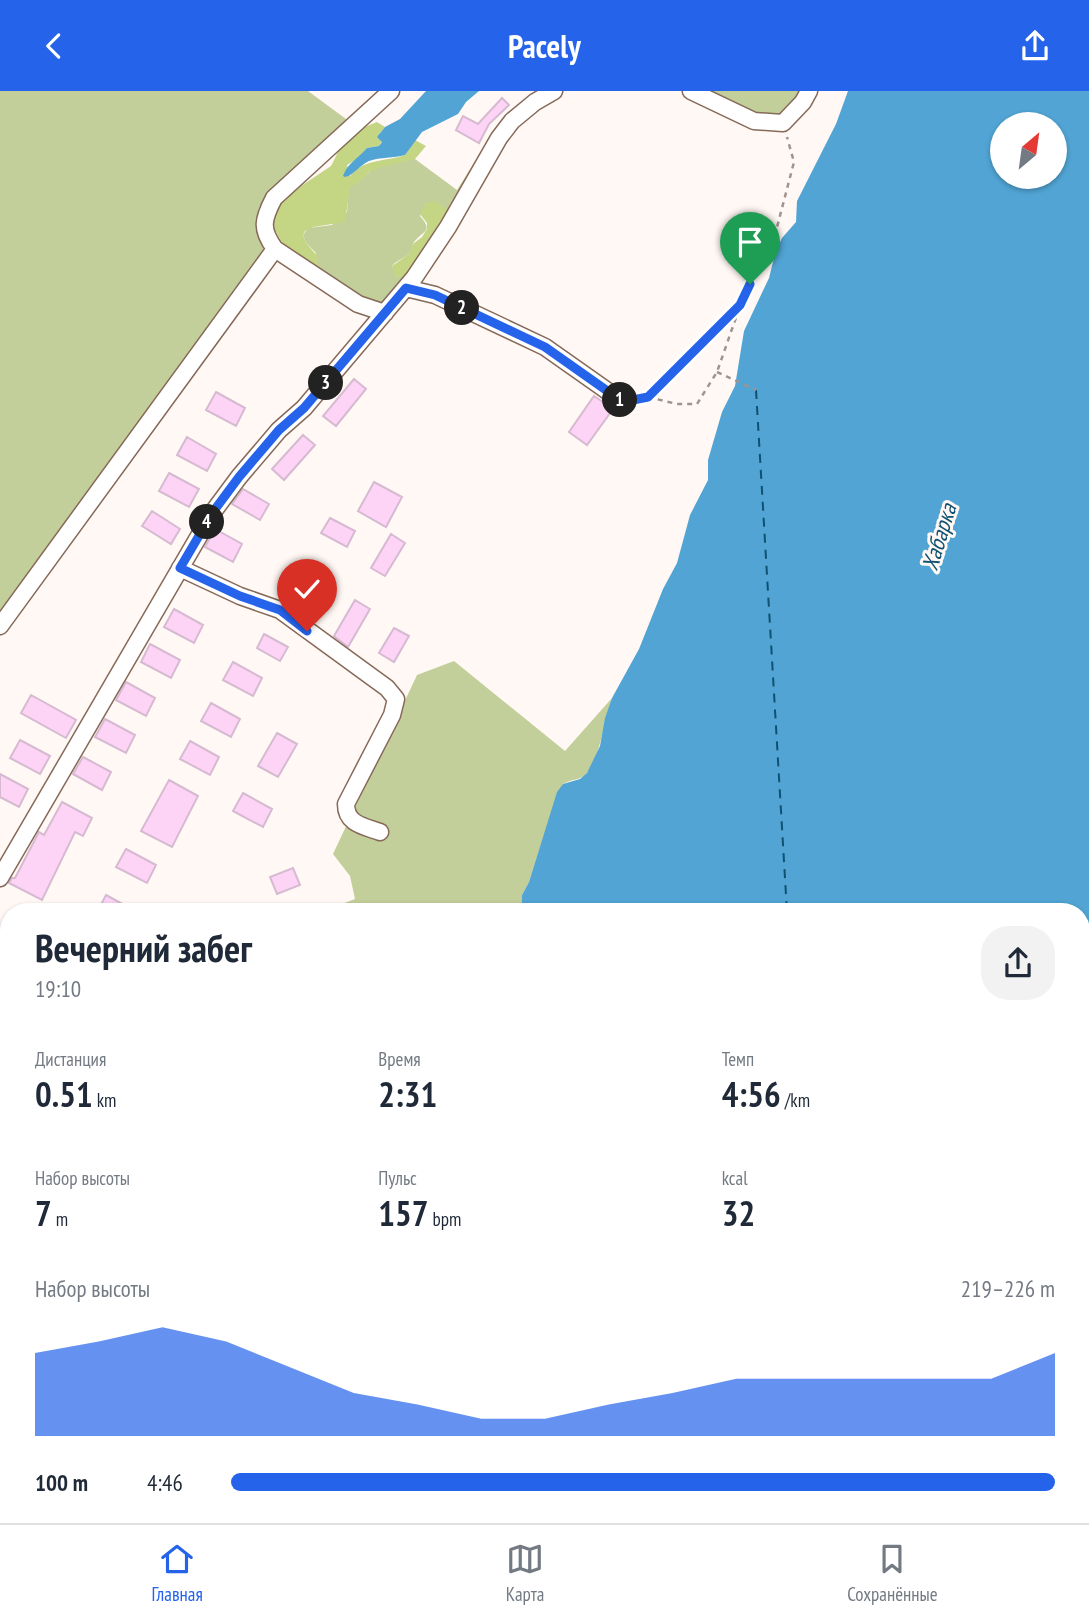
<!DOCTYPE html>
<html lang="ru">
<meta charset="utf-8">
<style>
body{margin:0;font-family:"PT Sans Narrow",sans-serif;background:#f2f2f3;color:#1f2937;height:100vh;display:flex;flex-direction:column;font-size:26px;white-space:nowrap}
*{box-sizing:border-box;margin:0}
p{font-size:23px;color:#747a83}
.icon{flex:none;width:38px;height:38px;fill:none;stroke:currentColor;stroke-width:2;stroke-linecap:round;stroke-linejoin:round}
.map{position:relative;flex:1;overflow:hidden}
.side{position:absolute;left:0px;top:812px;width:1090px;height:621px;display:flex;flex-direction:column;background:#fff;border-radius:28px 28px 0 0;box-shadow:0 2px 5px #0004}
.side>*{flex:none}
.needle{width:46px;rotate:29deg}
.buttons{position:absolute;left:990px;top:21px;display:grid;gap:14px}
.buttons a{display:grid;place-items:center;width:77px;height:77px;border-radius:50%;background:#fff;box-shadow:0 2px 5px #0004;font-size:35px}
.pin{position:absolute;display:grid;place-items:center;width:60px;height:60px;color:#fff;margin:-72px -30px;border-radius:50% 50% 50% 0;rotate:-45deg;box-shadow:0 0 7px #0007}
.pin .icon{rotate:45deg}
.km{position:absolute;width:35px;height:35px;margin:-18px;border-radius:50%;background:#222;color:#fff;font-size:19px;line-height:35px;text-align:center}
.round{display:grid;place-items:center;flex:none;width:74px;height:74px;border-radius:28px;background:#f2f2f3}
.summary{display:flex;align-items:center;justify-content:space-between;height:119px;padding:0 35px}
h1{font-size:38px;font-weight:800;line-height:52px}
.figures{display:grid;grid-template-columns:repeat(3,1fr);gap:10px;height:119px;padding:7px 35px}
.figures div{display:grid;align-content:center}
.figures b{font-size:35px;font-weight:800}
.figures small{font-size:19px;font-weight:400}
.figures p{font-size:19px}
.chart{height:196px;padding:14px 35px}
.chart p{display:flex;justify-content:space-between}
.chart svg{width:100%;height:126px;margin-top:7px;fill:#2563eb;opacity:.7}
ul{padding:0 35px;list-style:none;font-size:23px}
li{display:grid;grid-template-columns:112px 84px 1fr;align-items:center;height:52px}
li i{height:18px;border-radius:9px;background:#2563eb}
header{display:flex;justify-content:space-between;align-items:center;height:91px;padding:0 35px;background:#2563eb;color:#fff;font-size:32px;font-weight:800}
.tab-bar{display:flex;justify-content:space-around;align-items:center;height:98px;border-top:2px solid #e0e1e3;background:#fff;font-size:19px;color:#747a83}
.tab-bar a{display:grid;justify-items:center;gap:4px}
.tab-bar .current{color:#2563eb}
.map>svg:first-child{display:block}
</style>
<header><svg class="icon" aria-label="back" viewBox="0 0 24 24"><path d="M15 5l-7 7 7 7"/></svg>Pacely<svg class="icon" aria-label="share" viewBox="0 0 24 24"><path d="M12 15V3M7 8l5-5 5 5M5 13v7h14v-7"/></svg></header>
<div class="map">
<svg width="1089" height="1432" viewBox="0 0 1089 1432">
<rect width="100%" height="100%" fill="#fff8f4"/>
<!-- green -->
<path fill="#c3cf9a" d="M0,0H308L346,28L343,36C323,54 265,98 258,120C253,137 267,150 262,167L0,524Z
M700,0H806L779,27L754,26Z
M410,68H415L457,99L474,72H479L450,127L426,112L420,125C434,141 423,139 414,151C412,154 412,159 410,162C405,167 397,169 392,175L396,185L406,186L394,207L381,212H368L309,173L316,162L306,152L303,144L308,137L332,134L347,121L349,96C357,92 361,88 367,83C379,73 396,72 410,68Z
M454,570L565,660L612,607C604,627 600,672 584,685C578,689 569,689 563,693L552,719L529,791L522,804L521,821H321L355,808L350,785L333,763L417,584Z
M9,873V932L0,934V874Z
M9,952V1075L0,1081V953Z
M9,1085V1153L0,1140V1089Z
M0,1203L9,1206V1364L0,1370Z"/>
<!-- forest -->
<path fill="#c4d583" d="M377,31L385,36L380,42L382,50L379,55L367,57L362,65L347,74L350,85C365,67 385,71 405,64L415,49L426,55L415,68L381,76L368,82L362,89L350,96L345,131L313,136L305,140L303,144L306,152L318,166V176C294,169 270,145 272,120L292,101L331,75L344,49L357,39Z
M435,110L447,118L450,127L406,186L399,187L394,183L392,175L409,163L413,153L422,146L427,138V132L420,123L426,112Z"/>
<!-- water -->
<path fill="#51a4d4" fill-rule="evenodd" d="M426,0H479L466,11L458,23L422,41L405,64C394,67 380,66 369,70C360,74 354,84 345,86L343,85C348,71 358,68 367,57L379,55L382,51L377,46L385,36L400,28Z
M848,0H1089V1432H0V1382L9,1378V1424H1082V821H521L522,804L529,791L557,701L563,693L580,688L587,682L600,655L605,627L612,607L639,558L663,498L677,472L690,424L708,389V369L722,321L735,295L744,240L769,187L776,159L782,147L796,131L797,110L836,33ZM1055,33V86H1003V33Z"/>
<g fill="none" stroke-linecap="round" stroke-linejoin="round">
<!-- ferry -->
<path stroke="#105172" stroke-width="2" stroke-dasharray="9 7" stroke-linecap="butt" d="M756,299L787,821
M810,1424V1432"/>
</g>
<!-- building -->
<path fill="#fdd4f6" stroke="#d6bad1" stroke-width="2" d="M502,7L509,14L489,33L479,52L456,39L463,25L478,33Z
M354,288L366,298L336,335L323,325Z
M216,301L245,317L236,335L206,319Z
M594,305L613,318L587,354L569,341Z
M303,344L315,354L284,389L272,378Z
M187,346L216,363L207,380L177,364Z
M169,382L199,398L189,416L159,400Z
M374,391L402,406L386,436L358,420Z
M243,398L269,413L260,429L232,413Z
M152,420L180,438L171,453L142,435Z
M330,427L355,440L347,456L321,442Z
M215,438L242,453L233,471L205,456Z
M391,443L405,452L385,485L371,477Z
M304,470L331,485L322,501L295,486Z
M355,509L370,518L348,556L334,545Z
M174,518L203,534L194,552L164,536Z
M394,537L409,545L394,571L379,562Z
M264,543L288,556L280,570L257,557Z
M150,553L180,569L171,587L141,571Z
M233,571L262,587L253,605L223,589Z
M126,591L155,607L146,625L116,609Z
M31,604L76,629L66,647L21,622Z
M211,612L240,628L231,646L201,630Z
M105,628L135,644L126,662L95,646Z
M277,642L297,653L278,686L258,675Z
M20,649L50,665L40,683L10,667Z
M190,650L219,666L210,684L180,668Z
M83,666L111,681L102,699L73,683Z
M0,683L28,698L19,716L0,706Z
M169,689L198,705L172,756L141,740Z
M243,702L272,718L263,736L233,720Z
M62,711L92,727L83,745L75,741L42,809L9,792L12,787H15L39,741L44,744Z
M126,758L156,774L147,792L116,776Z
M293,777L300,794L277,803L270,786Z
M106,804L137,821H97Z"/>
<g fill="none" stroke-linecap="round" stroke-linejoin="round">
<defs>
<path id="minor" d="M691,0L754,30L783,32L803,11L809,0
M275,158L358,213L385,222
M406,197L435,204L545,256L623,311
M180,477L240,505L280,519L387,597L396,608L392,624L346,713C346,733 363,735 380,741
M0,535L275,158C260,138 263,128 274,107L391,0
M0,787L213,421L239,386L279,339L304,317L414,187L448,136L499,47L512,30L535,11L554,0
M0,1191L9,1201"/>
</defs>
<!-- minor casing -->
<use href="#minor" stroke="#866958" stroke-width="19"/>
<!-- path -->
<path stroke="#9f948e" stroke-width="2.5" stroke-dasharray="5 5" stroke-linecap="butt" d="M717,281L756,299
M648,306L677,313H697L717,281L739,218
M636,309L648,306L740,214L750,193L764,173L776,140L794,71L787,46"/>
<!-- minor -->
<use href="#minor" stroke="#fff" stroke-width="16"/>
</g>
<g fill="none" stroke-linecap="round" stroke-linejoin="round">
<defs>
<path id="route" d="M307,540L280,519L240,505L180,477L213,421L239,386L279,339L304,317L406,197L435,204L545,256L623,311L648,306L740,214L750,193"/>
</defs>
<!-- route casing -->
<use href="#route" stroke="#fff" stroke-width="14"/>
<!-- route -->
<use href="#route" stroke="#2563eb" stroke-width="9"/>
</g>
<g text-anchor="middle" stroke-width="6" stroke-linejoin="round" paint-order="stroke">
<!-- water labels -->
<g font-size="23" font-style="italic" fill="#105172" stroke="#fff8f4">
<text transform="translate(939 446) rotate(-73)" y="8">Хабарка</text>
</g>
</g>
</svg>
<div class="buttons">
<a><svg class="needle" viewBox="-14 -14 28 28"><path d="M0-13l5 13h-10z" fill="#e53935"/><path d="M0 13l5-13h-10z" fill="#747a83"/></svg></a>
</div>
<div class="pin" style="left:750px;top:193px;background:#1e9e55"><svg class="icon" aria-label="arrive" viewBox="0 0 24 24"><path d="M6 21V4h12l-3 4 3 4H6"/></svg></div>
<div class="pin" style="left:307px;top:540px;background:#d93025"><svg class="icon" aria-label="check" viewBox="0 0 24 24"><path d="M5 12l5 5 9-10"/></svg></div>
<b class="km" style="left:620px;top:309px">1</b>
<b class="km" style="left:462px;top:217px">2</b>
<b class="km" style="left:326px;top:292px">3</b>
<b class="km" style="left:207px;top:431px">4</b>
<section class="side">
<div class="summary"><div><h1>Вечерний забег</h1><p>19:10</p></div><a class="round"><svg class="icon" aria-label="share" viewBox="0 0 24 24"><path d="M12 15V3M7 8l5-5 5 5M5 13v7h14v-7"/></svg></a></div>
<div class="figures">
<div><p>Дистанция</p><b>0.51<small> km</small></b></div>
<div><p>Время</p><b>2:31</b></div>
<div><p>Темп</p><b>4:56<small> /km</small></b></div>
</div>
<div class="figures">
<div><p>Набор высоты</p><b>7<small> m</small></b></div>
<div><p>Пульс</p><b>157<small> bpm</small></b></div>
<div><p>kcal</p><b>32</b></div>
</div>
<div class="chart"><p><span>Набор высоты</span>219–226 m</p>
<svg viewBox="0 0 160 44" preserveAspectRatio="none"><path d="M0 44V15L10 11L20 6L30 11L40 20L50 29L60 33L70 38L80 38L90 33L100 29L110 24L120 24L130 24L140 24L150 24L160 15V44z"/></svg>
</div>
<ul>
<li><b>100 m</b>4:46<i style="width:100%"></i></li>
</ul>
</section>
</div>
<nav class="tab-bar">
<a class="current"><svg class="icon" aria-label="home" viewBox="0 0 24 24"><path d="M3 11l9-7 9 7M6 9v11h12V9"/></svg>Главная</a>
<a><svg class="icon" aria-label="map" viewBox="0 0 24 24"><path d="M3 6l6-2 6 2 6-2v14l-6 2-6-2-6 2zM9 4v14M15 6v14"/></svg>Карта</a>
<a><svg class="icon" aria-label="saved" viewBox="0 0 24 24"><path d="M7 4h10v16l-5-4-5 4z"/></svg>Сохранённые</a>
</nav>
